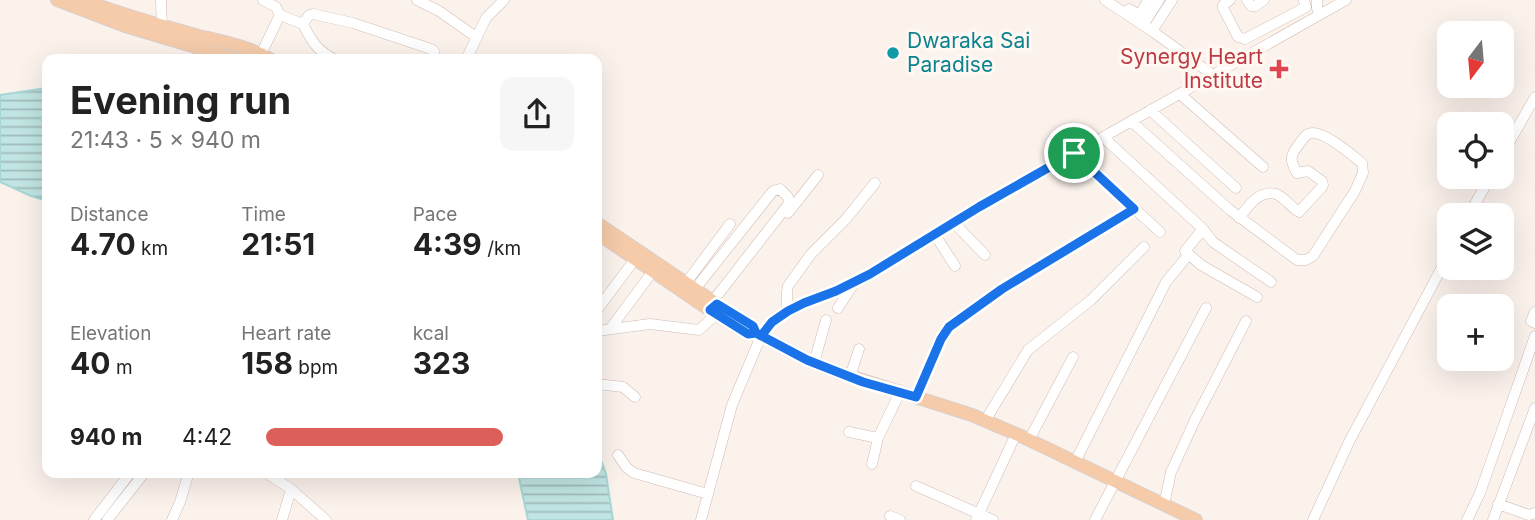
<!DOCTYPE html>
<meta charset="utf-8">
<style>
body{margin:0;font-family:Inter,sans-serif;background:#f6f6f6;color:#222;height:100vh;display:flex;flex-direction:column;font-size:26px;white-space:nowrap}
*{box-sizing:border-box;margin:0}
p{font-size:23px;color:#767676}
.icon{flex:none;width:38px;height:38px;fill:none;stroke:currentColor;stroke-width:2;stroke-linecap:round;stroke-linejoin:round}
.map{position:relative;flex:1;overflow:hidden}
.drawer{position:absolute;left:42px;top:54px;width:560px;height:424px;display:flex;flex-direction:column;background:#fff;border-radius:14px;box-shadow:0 7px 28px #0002}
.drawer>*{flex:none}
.needle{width:46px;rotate:196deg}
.buttons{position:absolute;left:1437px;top:21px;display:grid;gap:14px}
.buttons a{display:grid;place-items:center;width:77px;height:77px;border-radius:14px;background:#fff;box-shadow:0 7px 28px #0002;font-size:35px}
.pin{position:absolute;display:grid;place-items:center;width:60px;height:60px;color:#fff;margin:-30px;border:4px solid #fff;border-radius:50%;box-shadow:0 2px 7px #0007}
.round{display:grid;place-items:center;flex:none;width:74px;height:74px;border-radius:14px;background:#f6f6f6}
.headline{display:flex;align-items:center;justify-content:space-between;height:119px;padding:0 28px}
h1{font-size:38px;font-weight:700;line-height:52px}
.figures{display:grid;grid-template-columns:repeat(3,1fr);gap:10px;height:119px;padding:7px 28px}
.figures div{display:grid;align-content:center}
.figures b{font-size:30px;font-weight:700}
.figures small{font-size:19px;font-weight:400}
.figures p{font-size:19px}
ul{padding:0 28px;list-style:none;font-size:23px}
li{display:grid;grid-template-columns:112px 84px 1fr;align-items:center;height:52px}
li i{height:18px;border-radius:9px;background:#dc5f5a}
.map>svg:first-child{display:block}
</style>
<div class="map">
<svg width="1535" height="520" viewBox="0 0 1535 520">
<defs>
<pattern id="water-rules" width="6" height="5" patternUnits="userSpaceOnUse" patternTransform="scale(1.75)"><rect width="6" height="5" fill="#c0e5e3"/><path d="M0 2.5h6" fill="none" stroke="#a1bcba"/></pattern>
</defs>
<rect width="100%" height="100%" fill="#fcf2ec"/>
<!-- water -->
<path fill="url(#water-rules)" stroke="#a7d6d5" stroke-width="2" d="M47,88V114L40,119L47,126V201L31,196L0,182V95Z
M597,448L606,474L613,520H528L518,473L597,472Z"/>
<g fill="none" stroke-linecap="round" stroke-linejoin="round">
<defs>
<path id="minor" d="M161,0L162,30
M263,0L276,7L280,15L303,24L309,15L313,14L353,23L431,49L434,51L433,60
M417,0L439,11L476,37
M1105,0L1152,31L1213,75
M1230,0L1223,5V8L1238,37L1245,39L1306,7L1304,1
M1247,0L1251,6H1255L1264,0
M1317,0V8L1321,14
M1129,9L1147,19
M1140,15L1148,0
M1145,22L1159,0
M303,24C312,42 317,51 336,60
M1152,31L1172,0
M261,54L280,15
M466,60L486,18L504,0
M1180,94L1263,167
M1150,110L1236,188
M1131,121L1230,210L1297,260H1306L1313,256L1355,191L1363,173L1362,163C1352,155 1320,127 1308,134C1304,136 1300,143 1297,147C1289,157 1291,162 1297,173L1308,171L1322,181L1323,185L1322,187L1299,212C1292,208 1284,197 1276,194C1259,189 1248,207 1239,218
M1103,137L1203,229L1213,242L1271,282
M1074,153L1160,232
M1502,155L1535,97
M788,213L818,175
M1469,215L1490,177
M954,223L985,255
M1203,229L1185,251L1201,265L1257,297
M935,235L955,266
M686,283L730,224
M695,289L773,191L780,189L788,197L789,202L787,206L713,301
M838,308L854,283
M597,310L635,259
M787,311V292L788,286L811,254L846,219L875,183
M1535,312L1531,321L1535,323
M610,329L653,271
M597,331L650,324L699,330L720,311
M814,363L826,320
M850,377L859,349
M597,384L623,387L635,397
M916,397L941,339L949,327L1002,289L1134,210
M985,421L1028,350L1091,300L1144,247
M849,432L878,438
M1029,440L1073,357
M618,455L627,468L634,473L708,494
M1075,462L1166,282L1189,254
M872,464L878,438L900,392
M265,472L291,489L326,520
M916,486L993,520
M1498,504L1529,515L1535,513
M1164,505L1171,472L1196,418L1246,321
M890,516L900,520
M94,520L131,472
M107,520L145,472
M172,520L180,502L189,472
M282,520L291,489
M701,520L732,405L761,336L772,322L787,311L836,291L870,274L979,207L1346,0
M976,520L1016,434
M1095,520L1206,308
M1313,520L1350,440L1449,254
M1467,520L1480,493L1535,336
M1493,520L1535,408"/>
<path id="major" d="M57,0L125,26L239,60
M83,0C122,15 159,25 199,36C224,42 250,47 272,60
M597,223L723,308L753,326L756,333
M597,233L717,315L748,334L756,333L807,360L837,372L972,415L1023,437L1196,520"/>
</defs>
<!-- minor casing -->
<use href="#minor" stroke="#d0bbb4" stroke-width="11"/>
<!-- major casing -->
<use href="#major" stroke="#d9d0ce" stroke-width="14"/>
<!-- minor -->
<use href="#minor" stroke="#fff" stroke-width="10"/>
<!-- major -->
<use href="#major" stroke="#f5cba9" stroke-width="12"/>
</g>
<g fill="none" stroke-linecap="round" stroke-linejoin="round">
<defs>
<path id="route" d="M1074,153L979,207L870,274L836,291L804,303L788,311L772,322L761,336L756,333L753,326L717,304L710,310L748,334L756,333L807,360L863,382L916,397L941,339L949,327L1002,289L1134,209L1074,153"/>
</defs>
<!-- route casing -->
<use href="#route" stroke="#fff" stroke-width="14"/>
<!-- route -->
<use href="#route" stroke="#1a73e8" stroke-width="9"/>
</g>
<!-- markers -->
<circle fill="#0f9aa8" stroke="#fef7f2" stroke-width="2.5" cx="893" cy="53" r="7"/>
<path fill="#e0444e" stroke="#fef7f2" stroke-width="2.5" d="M1275.5 58.5h7v7h7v7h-7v7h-7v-7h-7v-7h7z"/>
<g text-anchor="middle" stroke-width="7" stroke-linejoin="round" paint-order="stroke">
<!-- culture labels -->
<g font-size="21" fill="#0d838f" stroke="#fef7f2" text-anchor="start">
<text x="907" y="48">Dwaraka Sai<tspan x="907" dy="24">Paradise</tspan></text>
</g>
<!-- health labels -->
<g font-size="21" fill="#be3a42" stroke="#fef7f2" text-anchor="end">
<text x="1263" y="64">Synergy Heart<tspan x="1263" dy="24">Institute</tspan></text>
</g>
</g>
</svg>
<div class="buttons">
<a><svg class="needle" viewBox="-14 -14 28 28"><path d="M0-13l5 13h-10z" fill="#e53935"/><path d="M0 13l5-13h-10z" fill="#767676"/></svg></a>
<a><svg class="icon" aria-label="locate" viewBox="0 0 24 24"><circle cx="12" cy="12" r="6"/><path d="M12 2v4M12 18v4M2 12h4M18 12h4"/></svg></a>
<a><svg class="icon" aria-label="layers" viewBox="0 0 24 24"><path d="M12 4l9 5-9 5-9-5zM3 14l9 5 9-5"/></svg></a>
<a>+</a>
</div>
<div class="pin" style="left:1074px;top:153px;background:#1e9e55"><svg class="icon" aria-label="arrive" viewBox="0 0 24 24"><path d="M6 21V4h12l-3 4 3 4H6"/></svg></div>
<section class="drawer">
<div class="headline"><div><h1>Evening run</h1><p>21:43 · 5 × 940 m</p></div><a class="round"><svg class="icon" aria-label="share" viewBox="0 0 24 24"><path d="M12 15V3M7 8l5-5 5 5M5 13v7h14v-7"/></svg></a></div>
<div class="figures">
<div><p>Distance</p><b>4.70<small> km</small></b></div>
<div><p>Time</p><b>21:51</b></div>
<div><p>Pace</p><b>4:39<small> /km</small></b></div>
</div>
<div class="figures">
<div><p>Elevation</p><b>40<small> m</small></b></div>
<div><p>Heart rate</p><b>158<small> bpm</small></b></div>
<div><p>kcal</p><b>323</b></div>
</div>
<ul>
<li><b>940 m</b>4:42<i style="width:77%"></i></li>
</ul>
</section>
</div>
